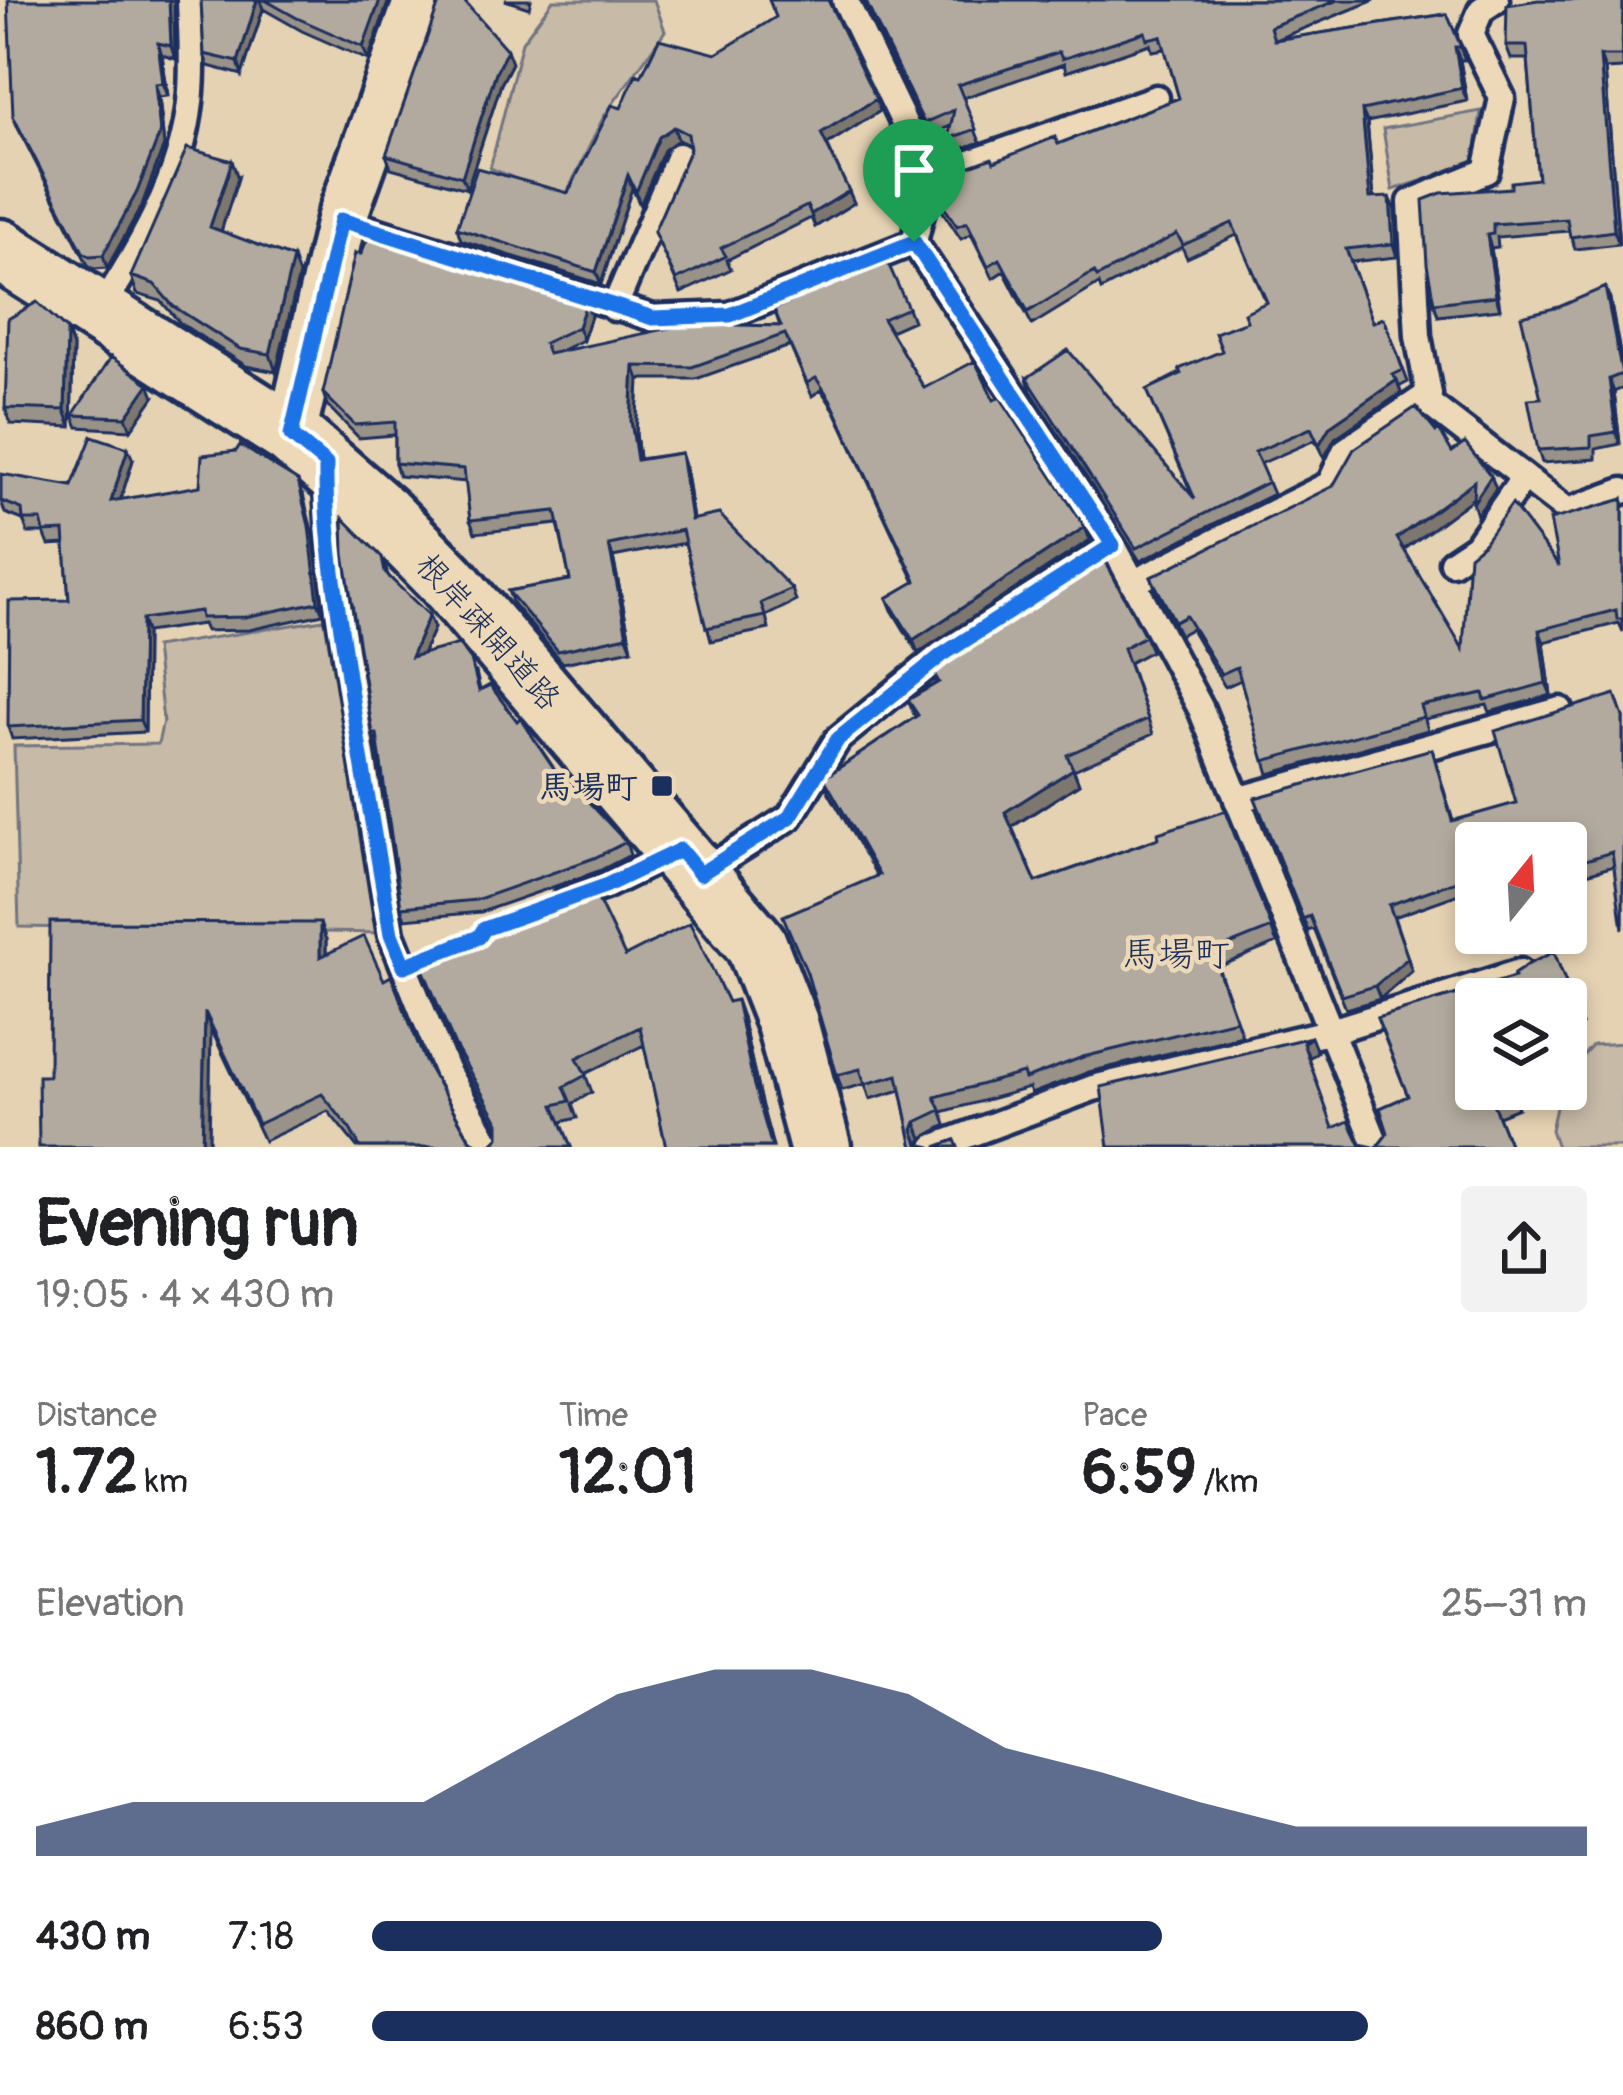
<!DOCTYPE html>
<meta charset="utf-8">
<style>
body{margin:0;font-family:Pangolin,"Klee One",sans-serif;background:#f2f2f2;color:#202124;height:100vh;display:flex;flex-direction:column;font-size:45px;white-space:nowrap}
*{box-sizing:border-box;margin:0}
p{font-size:39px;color:#757577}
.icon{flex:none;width:66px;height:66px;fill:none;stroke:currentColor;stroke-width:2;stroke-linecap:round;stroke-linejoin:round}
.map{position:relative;height:1147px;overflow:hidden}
.panel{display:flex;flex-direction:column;background:#fff;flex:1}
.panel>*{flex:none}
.needle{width:78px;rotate:18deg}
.fabs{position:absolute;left:1455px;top:822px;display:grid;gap:24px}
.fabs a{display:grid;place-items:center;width:132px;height:132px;border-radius:12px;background:#fff;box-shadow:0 6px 18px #0003;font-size:60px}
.pin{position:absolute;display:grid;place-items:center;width:102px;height:102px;color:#fff;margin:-123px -51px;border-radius:50% 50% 50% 0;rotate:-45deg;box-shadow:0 0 12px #0007}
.pin .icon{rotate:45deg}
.round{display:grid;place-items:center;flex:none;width:126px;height:126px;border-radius:12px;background:#f2f2f2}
.headline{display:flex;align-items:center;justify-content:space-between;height:204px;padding:0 36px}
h1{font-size:66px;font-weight:800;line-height:90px}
.metrics{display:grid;grid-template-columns:repeat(3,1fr);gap:18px;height:204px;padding:12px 36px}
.metrics div{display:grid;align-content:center}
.metrics b{font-size:60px;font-weight:800}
.metrics small{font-size:33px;font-weight:400}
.metrics p{font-size:33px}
.chart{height:336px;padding:24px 36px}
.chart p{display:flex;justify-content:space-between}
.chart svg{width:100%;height:216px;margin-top:12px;fill:#1b2f5e;opacity:.7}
ul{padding:0 36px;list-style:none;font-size:39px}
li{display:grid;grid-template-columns:192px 144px 1fr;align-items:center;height:90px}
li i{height:30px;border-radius:15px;background:#1b2f5e}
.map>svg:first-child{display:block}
</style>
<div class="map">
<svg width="1623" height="1147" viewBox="0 0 1623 1147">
<rect width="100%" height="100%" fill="#e5d2b3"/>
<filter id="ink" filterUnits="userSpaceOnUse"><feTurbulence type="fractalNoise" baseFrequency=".00833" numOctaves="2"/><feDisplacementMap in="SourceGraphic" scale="24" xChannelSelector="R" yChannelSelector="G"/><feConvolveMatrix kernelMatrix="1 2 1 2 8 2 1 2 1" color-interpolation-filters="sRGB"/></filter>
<g filter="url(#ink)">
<!-- green -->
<path fill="#c7baa7" stroke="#717482" stroke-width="3" d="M553,0H654L665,31L604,116L564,199L490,168L522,42Z
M1481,111L1474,164L1393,190L1383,129Z
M329,619L382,933L19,927L14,746L158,744L163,721L155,647Z
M1623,1043V1147H1557L1551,1130L1560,1089H1566V1074L1593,1045Z"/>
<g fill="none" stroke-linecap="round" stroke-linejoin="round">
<defs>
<path id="service" d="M845,0L930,177L914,242L1113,545L1201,709L1377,1147
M930,177L1156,98
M341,220L653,318L730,315L914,242
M614,308L679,156
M99,312C140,249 182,178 190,102C194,68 191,34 190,0
M1423,399L1568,511L1623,491
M326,473L332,569L391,934L446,1070L490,1147
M1452,562L1476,546L1524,477
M1133,583L1330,484L1345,451L1429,394L1418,336L1411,202L1486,171L1502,98L1471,34L1481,10L1496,0
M1237,800L1560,710
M700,874L790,817L838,739L942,654L1113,545
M565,900L605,886L676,851
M935,1147L1093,1088L1328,1032L1520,972"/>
<path id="minor" d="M291,435L341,220L419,0"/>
<path id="tertiary" d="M0,250L291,435L383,515L447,580L756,944L787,1023L820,1147"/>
</defs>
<!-- service casing -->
<use href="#service" stroke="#1b2f5e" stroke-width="33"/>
<!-- minor casing -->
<use href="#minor" stroke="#1b2f5e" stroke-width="57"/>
<!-- tertiary casing -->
<use href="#tertiary" stroke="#1b2f5e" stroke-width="69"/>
<!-- service -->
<use href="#service" stroke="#edd9b7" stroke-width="24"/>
<!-- minor -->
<use href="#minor" stroke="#edd9b7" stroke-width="48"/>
<!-- tertiary -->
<use href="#tertiary" stroke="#edd9b7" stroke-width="60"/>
</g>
<!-- wall -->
<path fill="#999288" stroke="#1b2f5e" stroke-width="3" d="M174,0L175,59L162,55L168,96L159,97L164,145L142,205L107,268L94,269L88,265L18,128L13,116Z
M201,0H389L368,60L302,31L263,9L242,75L208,66L204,54Z
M505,0H531L529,8Z
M863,0H1375L1275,40L1447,14L1465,60H1460L1467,101L1367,122L1374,198L1395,209L1397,257L1351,262L1373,322L1384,318L1408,382L1399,387L1401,393L1335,438L1324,458L1315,440L1260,464L1273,494L1140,561L1031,391L1027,378L1193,497L1147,390L1222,351L1266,302L1237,235L1187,258L1182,247L1101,290L1099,284L1032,325L1004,271L993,278L971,234L961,239L941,209L937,196L994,162L1058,144L1179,98L1165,49L1152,51L1150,44L1066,72L1064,64L963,98L980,142L953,152L948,139L950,126L929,136Z
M1623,0V68L1605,69L1619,244L1575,249L1569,231L1497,237L1498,247L1491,248L1500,309L1438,316L1434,303L1511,188L1538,179L1528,59H1511L1506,46Z
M830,4L880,111L827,144L854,203L815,227L811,218L727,260L731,269L681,293L654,232L690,149L689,145L678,140L664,150L640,205L632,188L601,284L461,240L457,228L568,193L641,76L716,54Z
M512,63L501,84L467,189L391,168L386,155Z
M238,178L221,231L299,275L276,372L246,366L180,323L161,301L137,294L131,276Z
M1610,299L1623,368V388L1614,392L1620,444L1596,449V459L1542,463L1538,450L1541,398Z
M586,303L591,316L583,340L558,352L737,325L780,326L774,309L908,308L913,321L890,331L924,388L994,400L1085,527L1090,540L918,653L892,610L887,598L915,582L835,411L821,390L812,396L790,346L696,379H639L636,434L639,459L681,453L685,466L693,520L792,589L796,601L766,616L769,629L711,641L685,543L613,557L632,649L563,663L513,604L508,591L570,580L558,524L475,533L470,520L466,482L399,476L395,463V435L359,438L327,405L323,393Z
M67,330L73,347L71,427L11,424L5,408Z
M154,397L131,430L78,427L73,415Z
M1452,452L1496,489L1477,515L1473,498L1404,549L1463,649L1559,566L1623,499V632L1619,623L1544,642L1551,695L1490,712L1487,705L1425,719L1428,730L1269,774L1241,680L1225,687L1191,629L1180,635L1156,590L1151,577Z
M133,460L120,500L303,494L314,539L323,614L249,630L206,631L203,624L146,632L145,732L12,739L8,727L69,600L65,544L49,545L44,533H28L23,520L5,513L1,501L72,486Z
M382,557L388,575L434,628L422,654L476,672L480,690L566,786L626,842L630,855L599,871L481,912L405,919L401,907L378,746L373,734Z
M1145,636L1151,651L1129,663L1153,734L1074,770L1079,784L1012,827L1036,882L1159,838L1225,811L1277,943L1218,967L1242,1036L1089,1072L1031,1094L1029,1088L942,1112L946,1125L922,1138L919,1144L913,1147L901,1090L870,1099L865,1084L842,1090L837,1075L877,876L829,793L824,778L915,717L908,700L936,683L929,666Z
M1623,717V929L1614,866L1566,880V843H1476V888L1394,917L1412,971L1380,999L1346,1009L1314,929L1308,931L1255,798L1432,749L1453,821L1516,803Z
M326,940V954L384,980L425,1061L469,1138L477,1145H491L499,1137V1129L461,1063L419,959L625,956L728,1002L742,1017L761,1103L773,1147H666L644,1045L585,1074L592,1092L572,1104L577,1118L561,1122L571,1147H357L328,1111L264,1141L211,1029L49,1076Z
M1554,952L1582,1025L1566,1033V999H1476V1089H1512L1518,1108L1498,1116L1510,1147H1377L1388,1133L1380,1108L1408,1096L1377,1018L1515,977L1514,974L1529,964Z"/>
<!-- shaded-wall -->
<path fill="#7d776f" stroke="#1b2f5e" stroke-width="3" d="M169,0H174L175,59L171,46Z
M257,0H260L263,9L242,75L238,62Z
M380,0H389L368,60L363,47Z
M158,43L162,55L168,96L163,83Z
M1455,47L1460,60L1467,101L1462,88Z
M507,50L512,63L501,84L467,189L462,177L496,72Z
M1600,56L1605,69L1619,244L1614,231Z
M155,84L159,97L164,145L142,205L107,268L103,255Z
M876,99L880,111L826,145L821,133Z
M1362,110L1367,122L1375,211L1370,198Z
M674,127L678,140L664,150L640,205L636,192L659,137Z
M232,161L238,178L217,244L210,227Z
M628,175L632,188L601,284L596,272Z
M849,191L854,203L815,227L811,214Z
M1390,197L1395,209L1397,257L1393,244Z
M1487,235L1491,248L1500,309L1496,296Z
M293,258L299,275L276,372L270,354Z
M1605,287L1610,299L1623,377L1622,374Z
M586,303L591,316L583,340L578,327Z
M67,330L73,347L71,427L65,410Z
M634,366L639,379L636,434L641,472L637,460L631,421Z
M1609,379L1614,392L1620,444L1616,432Z
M1397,380L1401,393L1335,438L1324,458L1319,445L1330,426Z
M149,384L154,397L131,430L126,417Z
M128,448L133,460L116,514L111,501Z
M681,453L685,466L695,533L691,520Z
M1491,476L1496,489L1477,515L1473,503Z
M298,481L314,539L323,614L318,602Z
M1474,481L1479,494L1402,551L1397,538Z
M1085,527L1090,540L918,653L913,640Z
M609,545L613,557L632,649L627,636Z
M429,615L434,628L415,670L411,657Z
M142,619L146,632L145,732L140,720Z
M1539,630L1544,642L1551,695L1546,683Z
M1073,769L1079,784L1011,827L1005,812Z
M1389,905L1412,971L1380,999L1375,986Z
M320,923L326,940V974L320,957Z
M736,1000L742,1017L761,1103L773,1147L754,1086Z
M205,1012L211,1029L209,1147H202Z
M1311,1037L1317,1052L1309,1058L1303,1043Z
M916,1122L922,1138L919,1145L913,1130Z"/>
<!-- building -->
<path fill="#b2aa9e" stroke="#1b2f5e" stroke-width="3" d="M8,0H169L171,46L158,43L163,83L155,84L160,133L137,192L103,255L90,256L83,252L13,116Z
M201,0H257L238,62L204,54Z
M265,0H380L363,47L297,18Z
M440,0H463L507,50L496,72L462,177L386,155Z
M769,0H828L876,99L821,133L849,191L811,214L807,206L721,248L726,256L676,280L654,232L690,149L688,134L674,127L659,137L636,192L628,175L596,272L457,228L477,168L568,193L612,105L621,108L636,74L641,76L659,39L716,54L776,17Z
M865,0H1338L1270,27L1274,40L1447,14L1461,47H1455L1462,88L1362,110L1370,198L1390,197L1393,244L1346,249L1373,322L1384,318L1403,370L1393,375L1397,380L1330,426L1319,445L1311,428L1255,452L1268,482L1136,548L1027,378L1068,350L1195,499L1147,390L1181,374L1179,369L1222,351L1215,333L1247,321L1244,313L1267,302L1232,223L1183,245L1177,234L1097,277L1094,272L1028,312L1000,259L988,266L967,222L957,226L937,196L940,177L992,158L994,162L1055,137L1058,144L1179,98L1161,36L1147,39L1145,32L1062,59L1059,52L958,85L976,129L948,139L954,110L924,123Z
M1538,0H1623L1622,56H1600L1614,231L1570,237L1567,219L1493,224V234L1487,235L1496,296L1434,303L1427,264L1423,200L1441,193L1511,188V182L1538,179L1527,46H1506L1507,5Z
M187,148L232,161L210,227L293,258L270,354L240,349L173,306L154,284L131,276Z
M369,235L586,303L578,327L544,343L548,354L707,320L733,317L737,325L781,326L774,309L887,261L908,308L883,319L924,388L975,361L994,400L1000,397L1085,527L913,640L887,598L916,581L830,399L816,378L807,383L785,334L692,367L634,366L631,421L637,460L681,453L691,520L719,514L792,589L761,603L765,616L706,628L682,530L609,545L627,636L558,651L508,591L570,580L556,511L470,520L464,469L395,463V422L355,425L323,393L355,253L361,254Z
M1605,287L1622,374L1609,379L1616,432L1591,436V447L1538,450L1528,399L1541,398L1521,316L1559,307Z
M37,302L67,330L65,410L5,408L8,319Z
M111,357L149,384L126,417L73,415Z
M1416,407L1436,432L1439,430L1452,452L1465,443L1491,476L1473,503L1474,481L1397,538L1463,649L1469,555L1484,543L1512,504L1559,566L1550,520L1623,499V619H1617L1616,610L1539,630L1546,683L1485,700L1483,693L1421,706L1424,717L1264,761L1237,667L1221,674L1186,616L1175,622L1151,577L1333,486L1354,449Z
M92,436L128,448L111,501L200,486L202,455L236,451L240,445L298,481L309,526L318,602L245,617L201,618L200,611L142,619L140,720L8,727L9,601L69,600L64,531L44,532L41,520H23L22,509L1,501V474L72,486Z
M343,518L382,557L385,573L429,615L411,657L459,644L471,660L479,691L490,685L517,721L520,718L566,786L571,783L626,842L594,858L476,900L401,907L377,734H373L344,554Z
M1101,553L1145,636L1123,648L1148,719L1067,755L1073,769L1005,812L1036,882L1159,838L1158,833L1225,811L1272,928L1212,952L1236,1020L1083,1057L1025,1079L1023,1073L935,1097L941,1110L916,1122L913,1130L918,1144L932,1147H913L898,1075L865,1084L860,1069L837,1075L807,973L783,916L879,875L824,778L918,715L908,700L939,682L929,666L946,652Z
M1615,694L1623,717V922H1621L1612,852L1566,866V843H1476V874L1389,905L1408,958L1375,986L1342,996L1310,916L1303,919L1255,798L1432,749L1452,821L1516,803L1495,731Z
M593,889L625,956L690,923L728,1002L736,1000L754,1086L772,1147H666L640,1027L577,1058L586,1075L564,1087L570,1101L554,1105L571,1147H360L350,1129L322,1094L258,1124L205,1012L202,1147H39L38,1076H49L50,922L320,923V957L364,936L384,980L391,976L425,1061L469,1138L477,1145H491L499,1137V1123L455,1046L419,959L479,935L489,925Z
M1554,952L1576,1010L1566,1015V999H1476V1089H1511L1512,1092L1492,1101L1510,1147H1377L1388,1133L1380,1108L1408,1096L1377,1018L1515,977L1514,974L1529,964Z
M1311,1037L1303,1043L1333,1128L1349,1121L1360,1144L1374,1147H1109L1101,1087Z
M955,1140L958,1147H936Z"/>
</g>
<g fill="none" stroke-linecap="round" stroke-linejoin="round" filter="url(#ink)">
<defs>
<path id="route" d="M341,220L653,318L730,315L914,242L1113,545L942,655L838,739L790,817L700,874L680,850L605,886L484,929L479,937L404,966L391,934C375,839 358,744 344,649C335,588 325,527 326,464L291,435Z"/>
</defs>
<!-- route casing -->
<use href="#route" stroke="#fff" stroke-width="24"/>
<!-- route -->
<use href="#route" stroke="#1a73e8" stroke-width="15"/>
</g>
<!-- markers -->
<rect fill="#1b2f5e" stroke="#edd9b7" stroke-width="4.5" x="650" y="774" width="24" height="24" rx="6"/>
<g text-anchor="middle" stroke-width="9" stroke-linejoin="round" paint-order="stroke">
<!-- street labels -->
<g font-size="33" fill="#1b2f5e" stroke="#edd9b7">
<text transform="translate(489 631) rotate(48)" y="12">根岸疎開道路</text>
</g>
<!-- poi labels -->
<g font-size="33" font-weight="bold" fill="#1b2f5e" stroke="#edd9b7" text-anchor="end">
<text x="638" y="798">馬場町</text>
</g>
<!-- neighbourhood labels -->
<g font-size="36" fill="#1b2f5e" stroke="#edd9b7">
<text x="1176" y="966">馬場町</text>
</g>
</g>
</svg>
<div class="fabs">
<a><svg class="needle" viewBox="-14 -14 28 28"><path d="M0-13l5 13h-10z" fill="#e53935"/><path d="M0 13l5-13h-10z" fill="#757577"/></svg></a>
<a><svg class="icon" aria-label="layers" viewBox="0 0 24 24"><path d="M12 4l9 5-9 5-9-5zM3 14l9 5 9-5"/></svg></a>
</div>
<div class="pin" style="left:914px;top:242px;background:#1e9e55"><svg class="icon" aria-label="arrive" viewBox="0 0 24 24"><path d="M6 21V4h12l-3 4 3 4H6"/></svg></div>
</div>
<section class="panel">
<div class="headline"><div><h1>Evening run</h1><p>19:05 · 4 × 430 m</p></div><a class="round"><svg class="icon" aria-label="share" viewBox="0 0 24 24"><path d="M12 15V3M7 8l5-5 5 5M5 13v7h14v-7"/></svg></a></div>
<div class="metrics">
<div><p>Distance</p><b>1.72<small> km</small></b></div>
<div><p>Time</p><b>12:01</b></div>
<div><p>Pace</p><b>6:59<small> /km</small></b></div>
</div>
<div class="chart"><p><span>Elevation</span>25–31 m</p>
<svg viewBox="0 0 160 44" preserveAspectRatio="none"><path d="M0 44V38L10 33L20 33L30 33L40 33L50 22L60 11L70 6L80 6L90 11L100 22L110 27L120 33L130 38L140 38L150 38L160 38V44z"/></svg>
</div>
<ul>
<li><b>430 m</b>7:18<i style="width:65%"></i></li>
<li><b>860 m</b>6:53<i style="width:82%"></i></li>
</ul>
</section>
